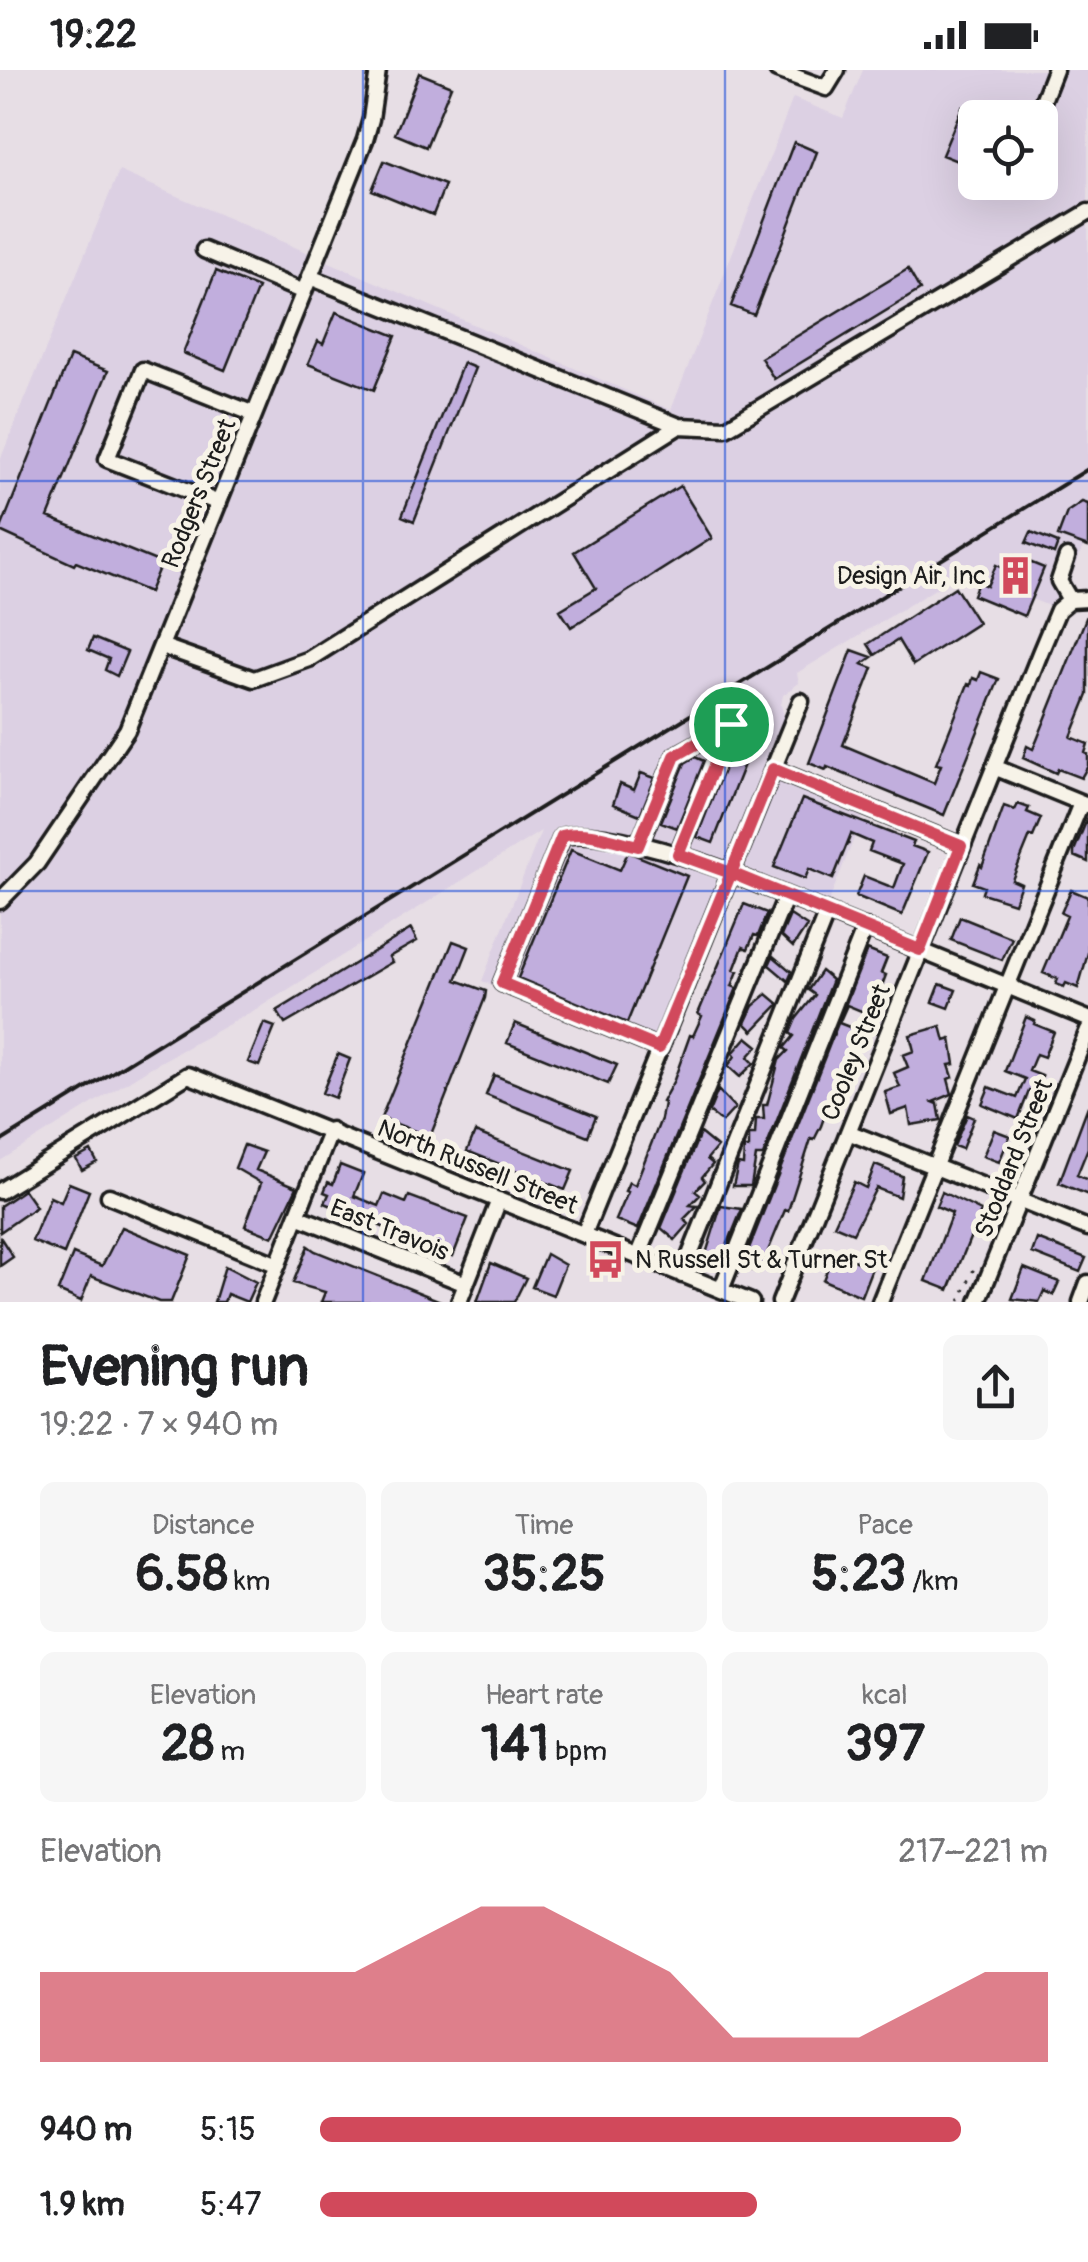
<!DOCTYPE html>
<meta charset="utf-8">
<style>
body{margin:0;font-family:Pangolin,sans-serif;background:#f6f6f6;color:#202124;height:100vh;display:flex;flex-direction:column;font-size:38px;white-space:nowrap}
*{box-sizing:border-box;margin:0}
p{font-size:32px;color:#757577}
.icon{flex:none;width:55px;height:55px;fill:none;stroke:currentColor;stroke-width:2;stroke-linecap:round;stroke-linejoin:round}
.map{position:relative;height:1232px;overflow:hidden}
.sheet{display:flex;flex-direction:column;background:#fff;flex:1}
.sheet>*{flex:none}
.fabs{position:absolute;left:958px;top:30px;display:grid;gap:20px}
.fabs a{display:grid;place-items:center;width:100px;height:100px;border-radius:15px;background:#fff;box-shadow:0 10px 40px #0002;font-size:50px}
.pin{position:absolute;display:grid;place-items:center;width:85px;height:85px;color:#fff;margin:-42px;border:5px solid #fff;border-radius:50%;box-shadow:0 2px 10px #0007}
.round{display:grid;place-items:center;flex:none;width:105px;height:105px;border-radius:15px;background:#f6f6f6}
.summary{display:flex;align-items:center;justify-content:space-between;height:170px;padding:0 40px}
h1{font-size:55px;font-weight:700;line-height:75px}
.stats{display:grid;grid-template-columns:repeat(3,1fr);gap:15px;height:170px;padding:10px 40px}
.stats div{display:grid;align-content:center;border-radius:15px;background:#f6f6f6;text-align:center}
.stats b{font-size:50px;font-weight:700}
.stats small{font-size:28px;font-weight:400}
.stats p{font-size:28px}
.chart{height:280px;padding:20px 40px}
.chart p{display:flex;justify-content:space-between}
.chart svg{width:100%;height:180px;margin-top:10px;fill:#d1495b;opacity:.7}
ul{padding:0 40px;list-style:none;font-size:32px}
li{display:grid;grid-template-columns:160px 120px 1fr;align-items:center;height:75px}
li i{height:25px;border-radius:12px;background:#d1495b}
.status{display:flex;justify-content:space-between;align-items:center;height:70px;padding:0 50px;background:#fff;direction:ltr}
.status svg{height:28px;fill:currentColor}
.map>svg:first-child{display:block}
</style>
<div class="status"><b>19:22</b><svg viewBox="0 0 49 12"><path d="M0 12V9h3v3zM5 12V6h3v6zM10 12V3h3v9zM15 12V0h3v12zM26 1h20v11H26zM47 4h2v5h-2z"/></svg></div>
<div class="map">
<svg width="1088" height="1232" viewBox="0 0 1088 1232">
<rect width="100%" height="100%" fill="#e7dee5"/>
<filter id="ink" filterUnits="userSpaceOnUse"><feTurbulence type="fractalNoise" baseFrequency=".01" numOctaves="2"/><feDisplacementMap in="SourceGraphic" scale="20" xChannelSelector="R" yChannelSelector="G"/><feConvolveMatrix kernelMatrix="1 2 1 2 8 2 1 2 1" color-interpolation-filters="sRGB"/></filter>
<g filter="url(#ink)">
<!-- built -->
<path fill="#dcd0e3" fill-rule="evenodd" d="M863,0H1088V464L1068,516L1070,521L1049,536L963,502L797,603L799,613L783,625L781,635L784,646L650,977L482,911L541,761L260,937L153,996L0,1091V390L119,101L671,340L793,28L843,48ZM975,48H1040V112H975Z
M778,709L864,744L828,833L745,797Z"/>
<!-- building -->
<path fill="#c1aedd" stroke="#1c1c1c" stroke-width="2.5" d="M419,3L451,16L426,77L395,64Z
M962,37L975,42V62L962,93L942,85Z
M794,72L817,82L754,245L731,236Z
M384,91L445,115L433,145L372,120Z
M908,199L920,220L774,309L761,288Z
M216,201L258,218L225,300L183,283Z
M336,242L396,266L374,320L308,294L318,271L323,274Z
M70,286L108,301L48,447L161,493L149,522L76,492L74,495L0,461Z
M463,293L475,298L414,451L402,446Z
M680,416L712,468L571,557L560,540L596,518L574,482Z
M1082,432L1088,434V477L1058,466L1067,442Z
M1031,462L1058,473L1054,484L1026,473Z
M1012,485L1044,498L1024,546L973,525L978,512L987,516L996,495L1006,500Z
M955,517L978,553L913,595L898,570L875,585L868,574Z
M1088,543V625L1071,667L1088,674L1085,683L1088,684V696L1081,708L1058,699L1056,703L1023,688L1027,676L1033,679L1037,670Z
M93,568L127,582L117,606L105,600L109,589L88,580Z
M852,580L872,587L862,594L873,598L843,675L934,713L941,695L936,694L968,614L971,615L973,608L978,610L981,602L999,609L944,745L827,697L826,700L809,693Z
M747,639L763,646L713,773L697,767Z
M695,687L704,691L677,758L661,752L685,693Z
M641,703L655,708L640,745L613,734L620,714L634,720Z
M802,729L914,772L912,776L928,782L902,845L856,826L864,806L894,818L903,794L869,781L872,773L851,764L833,809L809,799L805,809L774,797Z
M1018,734L1029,738L1027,742L1041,748L1033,767L1030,766L1012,810L1021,814L1014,833L982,823L984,817L973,813L980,795L982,797L1004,736L1015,740Z
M1088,747V792L1074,786V781Z
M571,780L620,800L628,782L687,806L627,953L518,908Z
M1071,820L1088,827V883L1078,918L1066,913L1064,917L1056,914L1058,909L1043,903L1067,846L1061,843Z
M744,834L767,843L758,866L754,865L748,879L743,877L734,900L738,901L732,916L737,918L638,1159L616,1150L628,1122L625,1121L629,1112L635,1115L661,1049L664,1033L662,1032L674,1010L690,965L693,966L702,946L698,944Z
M790,845L807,856L793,877L781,866Z
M960,847L1012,868L1002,890L951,870Z
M411,859L417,871L389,887L392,892L285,954L277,941Z
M453,871L469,877L456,910L486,921L485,928L430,1067L381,1048Z
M867,880L887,888L881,903L886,905L871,945L847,935L839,953L862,962L858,971L855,970L832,1035L829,1034L821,1056L814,1070L811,1069L788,1141L785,1140L759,1203L742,1196Z
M773,886L792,902L788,911L769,895Z
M821,901L832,910L763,1086H756L751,1116H733L738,1094L743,1095L744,1078H749V1065H755L756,1049H764L763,1035H767L779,990L788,981L784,978L794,966L790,963L796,949L815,925L808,920Z
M940,914L956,920L949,938L933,932Z
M767,924L779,934L753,961L745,953L753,936Z
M1026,947L1035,951L1034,954L1054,962L1044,987L1036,984L1029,1001L1042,1006L1035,1023L1029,1021L1018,1049L982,1034L989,1017L1017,1028L1025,1009L1005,1001Z
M264,953L275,957L259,996L248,992Z
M515,953L617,995L608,1014L507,973Z
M941,956L945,971L951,969L955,994L949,995L953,1007L948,1009L952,1024L933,1032L938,1034L941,1050L911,1055L908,1038L891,1044L885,1022L900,1017L894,1003L908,997L903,985L914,981L910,965Z
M747,967L758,976L748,987L754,993L740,1007L728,996L735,986L733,983Z
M338,984L350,989L335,1028L322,1023Z
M494,1005L596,1046L588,1066L486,1025Z
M718,1020L735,1038L722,1052L709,1042Z
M1088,1036V1078L1077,1105L1088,1110V1125L1059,1113Z
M967,1045L974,1048L962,1079L954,1076Z
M994,1060L1010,1066L999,1092L983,1086Z
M475,1062L573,1101L565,1120L467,1081Z
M700,1063L717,1077L707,1089L713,1094L702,1107L705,1111L695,1121L700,1125L690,1135L697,1136L684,1149L689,1154L675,1170L661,1158Z
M244,1075L264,1082L256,1100L297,1117L273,1167L245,1156L261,1113L235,1098Z
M91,1081L97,1092L82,1100L76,1089Z
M340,1095L363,1104L354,1126L379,1136L384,1124L406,1133L409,1126L468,1148L453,1186L325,1133L329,1124L324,1122L328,1112L333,1114Z
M875,1095L902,1106L899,1127L876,1118L853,1163L834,1155L854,1112L866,1118Z
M69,1113L89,1121L64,1184L32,1171L50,1127L61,1132Z
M24,1120L36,1137L0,1162V1136Z
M942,1122L981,1141L949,1220L926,1211L952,1143L936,1136Z
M721,1136L742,1139L720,1193L705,1187Z
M122,1157L190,1185L171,1232H159L91,1206L81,1231L58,1221L73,1184L102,1196Z
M0,1167L13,1187L0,1196Z
M1037,1169L1086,1188L1080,1202L1032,1183Z
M308,1176L315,1181L443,1232H321L325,1222L293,1213Z
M834,1182L872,1198L861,1226L823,1210Z
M546,1184L565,1195L553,1225L532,1217Z
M491,1193L526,1208L514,1232H477Z
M225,1196L256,1212L247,1232L227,1224L224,1232H214Z
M1024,1198L1059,1212L1053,1225L1044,1221L1039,1232L1012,1229Z"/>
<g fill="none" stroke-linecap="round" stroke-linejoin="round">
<defs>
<path id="minor" d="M777,0L826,18L837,0
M1041,36L1055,0
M204,180L304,222
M310,207L679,356
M219,433L107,389L143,300L254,344
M1067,487L1059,511L1070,530
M1070,530L1088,529
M161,576L254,609L309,589L679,356L726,358L1088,142
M994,697L1087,735
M773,699L961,776
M639,775L675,686L731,655
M678,784L731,655
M0,831L37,793L127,660L365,70L371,49L378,0
M659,978L502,913L562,767C593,756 688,787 721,799L1088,949
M848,1062L1088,1158
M0,1121L188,1005L751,1232
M109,1126L278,1195
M297,1146L466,1214
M584,1164L801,631
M638,1187L786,826
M682,1205L827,842
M721,1220L865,857
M263,1232L331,1060
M459,1232L499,1130
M780,1232L1040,583L1058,540L1070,530
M880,1232L1081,733
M978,1232L1088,960
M1081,1232L1088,1213"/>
</defs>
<!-- minor casing -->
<use href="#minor" stroke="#1c1c1c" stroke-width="21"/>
<!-- path -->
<path stroke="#1c1c1c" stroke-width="2.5" stroke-dasharray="2.5 8" stroke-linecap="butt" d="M848,775L849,773
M960,1231L976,1194"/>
<!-- minor -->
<use href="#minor" stroke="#f7f3e8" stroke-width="14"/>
<!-- rail -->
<path stroke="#1c1c1c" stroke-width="4" d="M0,1072L1088,399"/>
</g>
</g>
<g fill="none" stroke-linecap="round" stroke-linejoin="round" filter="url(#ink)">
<defs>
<path id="route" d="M731,654L675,686L638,776C615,771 585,759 562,766L502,913L659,978L731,803L920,880L961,776L773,699L731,803L678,784L731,654"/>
</defs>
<!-- route casing -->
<use href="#route" stroke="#fff" stroke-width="20"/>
<!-- route -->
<use href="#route" stroke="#d1495b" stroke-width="12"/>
</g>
<!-- grid -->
<path fill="none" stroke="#1d4ed8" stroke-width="2.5" stroke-opacity="0.55" d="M363,0V1232M725,0V1232M0,411H1088M0,821H1088"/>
<!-- icons -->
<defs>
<symbol id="building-bare" viewBox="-9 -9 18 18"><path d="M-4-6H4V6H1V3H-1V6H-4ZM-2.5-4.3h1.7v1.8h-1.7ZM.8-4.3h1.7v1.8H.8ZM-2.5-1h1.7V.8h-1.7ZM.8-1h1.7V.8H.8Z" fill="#d1495b" stroke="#f7f3e8" stroke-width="2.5" paint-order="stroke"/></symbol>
<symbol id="bus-bare" viewBox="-9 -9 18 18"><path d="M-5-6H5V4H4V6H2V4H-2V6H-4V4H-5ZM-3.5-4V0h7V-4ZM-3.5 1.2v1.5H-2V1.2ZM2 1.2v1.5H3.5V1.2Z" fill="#d1495b" stroke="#f7f3e8" stroke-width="2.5" paint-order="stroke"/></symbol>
</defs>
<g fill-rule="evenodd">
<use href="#building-bare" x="988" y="478" width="55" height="55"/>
<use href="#bus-bare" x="578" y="1162" width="55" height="55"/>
</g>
<g text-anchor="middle" stroke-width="10" stroke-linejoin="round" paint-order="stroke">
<!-- street labels -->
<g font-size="25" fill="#1c1c1c" stroke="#f7f3e8">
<text transform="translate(198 423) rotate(-68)" y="9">Rodgers Street</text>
<text transform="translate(855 982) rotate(-68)" y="9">Cooley Street</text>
<text transform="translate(1013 1088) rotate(-68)" y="9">Stoddard Street</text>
<text transform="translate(478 1096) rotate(22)" y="9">North Russell Street</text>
<text transform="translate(390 1159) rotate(22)" y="9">East Travois</text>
</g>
<!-- poi labels -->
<g font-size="25" fill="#1c1c1c" stroke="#f7f3e8" text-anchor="end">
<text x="986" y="514">Design Air, Inc</text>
<text x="635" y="1198" text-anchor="start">N Russell St &amp; Turner St</text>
</g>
</g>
</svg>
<div class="fabs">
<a><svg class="icon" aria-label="locate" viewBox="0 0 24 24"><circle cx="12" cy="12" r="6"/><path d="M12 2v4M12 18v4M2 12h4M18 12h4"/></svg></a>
</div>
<div class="pin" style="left:731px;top:654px;background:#1e9e55"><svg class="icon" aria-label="arrive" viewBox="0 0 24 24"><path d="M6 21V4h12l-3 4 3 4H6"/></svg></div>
</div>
<section class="sheet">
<div class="summary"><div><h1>Evening run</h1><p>19:22 · 7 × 940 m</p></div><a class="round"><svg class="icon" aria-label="share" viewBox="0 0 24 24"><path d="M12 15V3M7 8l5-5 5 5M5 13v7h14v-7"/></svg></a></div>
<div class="stats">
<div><p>Distance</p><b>6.58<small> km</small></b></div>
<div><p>Time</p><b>35:25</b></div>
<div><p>Pace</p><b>5:23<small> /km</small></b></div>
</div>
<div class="stats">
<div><p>Elevation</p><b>28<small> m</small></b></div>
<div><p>Heart rate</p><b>141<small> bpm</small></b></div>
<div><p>kcal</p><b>397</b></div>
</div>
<div class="chart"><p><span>Elevation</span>217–221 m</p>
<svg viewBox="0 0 160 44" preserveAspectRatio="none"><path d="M0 44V22L10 22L20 22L30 22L40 22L50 22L60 14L70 6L80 6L90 14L100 22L110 38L120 38L130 38L140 30L150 22L160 22V44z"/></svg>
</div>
<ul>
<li><b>940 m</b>5:15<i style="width:88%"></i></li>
<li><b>1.9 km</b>5:47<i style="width:60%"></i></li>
</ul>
</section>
